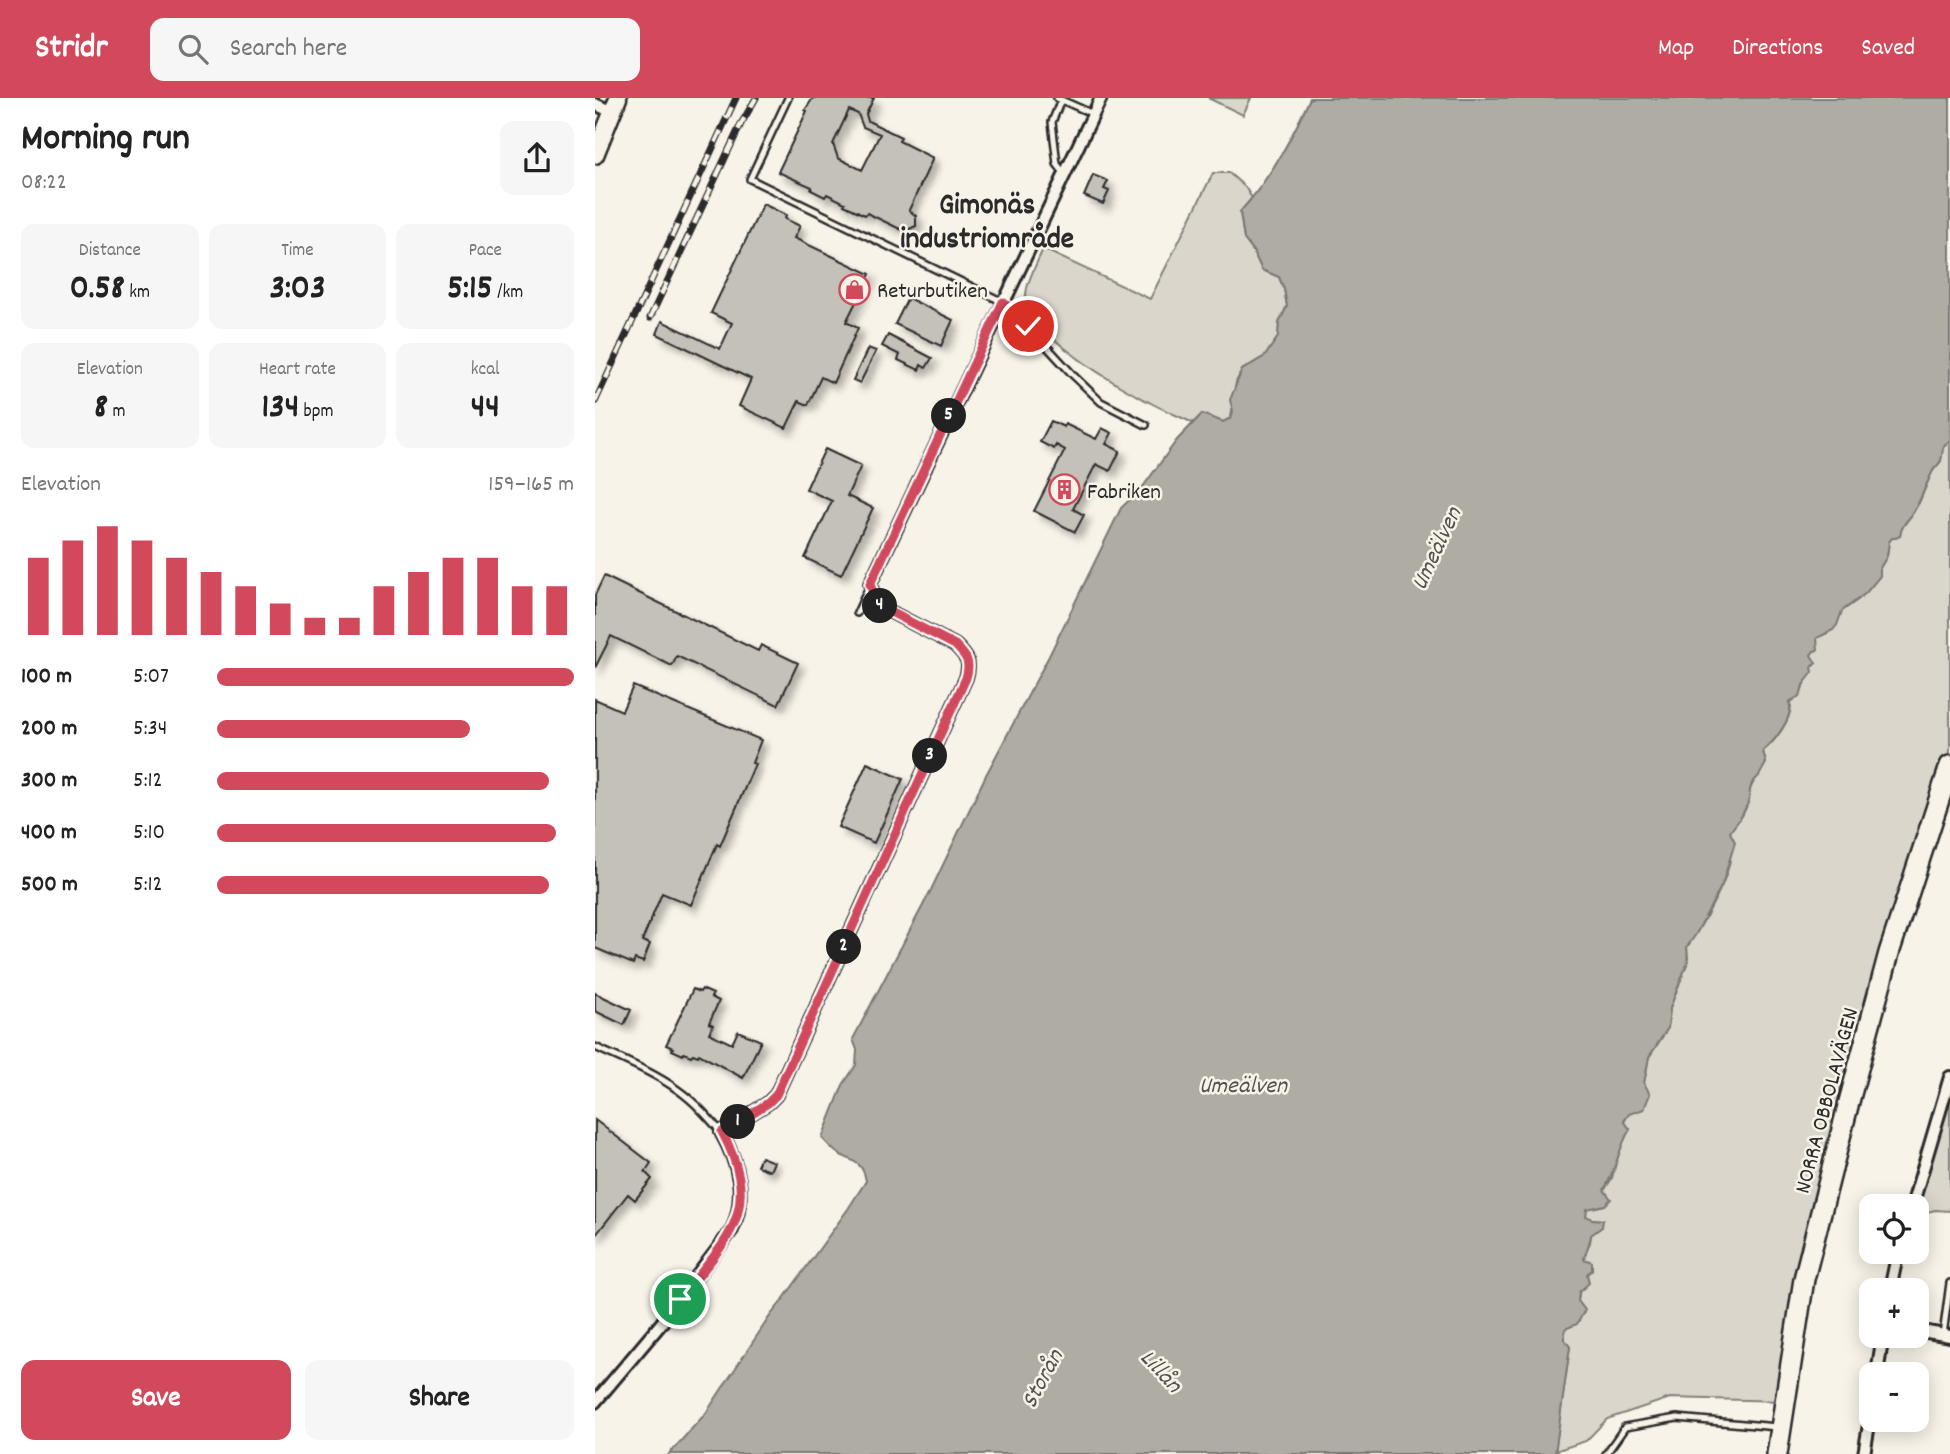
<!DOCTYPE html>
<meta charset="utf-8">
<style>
body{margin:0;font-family:Dekko,sans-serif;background:#f6f6f6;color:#222;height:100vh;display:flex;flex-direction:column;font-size:26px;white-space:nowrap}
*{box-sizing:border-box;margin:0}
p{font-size:23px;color:#767676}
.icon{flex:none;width:38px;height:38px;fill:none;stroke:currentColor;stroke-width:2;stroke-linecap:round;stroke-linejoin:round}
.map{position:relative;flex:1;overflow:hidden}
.drawer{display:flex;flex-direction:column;background:#fff;width:595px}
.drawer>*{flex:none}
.tools{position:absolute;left:1264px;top:1096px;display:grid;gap:14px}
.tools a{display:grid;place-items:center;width:70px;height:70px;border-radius:14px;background:#fff;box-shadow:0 4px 18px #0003;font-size:35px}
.pin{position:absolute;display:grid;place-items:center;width:60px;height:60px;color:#fff;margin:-30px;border:4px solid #fff;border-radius:50%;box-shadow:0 2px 7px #0007}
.km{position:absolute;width:35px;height:35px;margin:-18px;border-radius:50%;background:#222;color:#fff;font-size:19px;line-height:35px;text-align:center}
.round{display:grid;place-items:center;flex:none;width:74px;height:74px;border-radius:14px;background:#f6f6f6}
.headline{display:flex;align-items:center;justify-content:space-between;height:119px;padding:0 21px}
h1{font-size:38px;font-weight:700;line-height:52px}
.metrics{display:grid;grid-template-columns:repeat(3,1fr);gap:10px;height:119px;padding:7px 21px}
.metrics div{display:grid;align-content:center;border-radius:14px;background:#f6f6f6;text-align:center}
.metrics b{font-size:35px;font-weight:700}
.metrics small{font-size:19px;font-weight:400}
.metrics p{font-size:19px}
.chart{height:196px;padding:14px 21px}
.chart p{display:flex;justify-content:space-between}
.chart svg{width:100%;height:126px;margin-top:7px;stroke:#d1495b;stroke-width:6}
.cta{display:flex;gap:14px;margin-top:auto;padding:14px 21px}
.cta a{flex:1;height:80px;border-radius:14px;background:#d1495b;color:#fff;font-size:28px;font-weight:700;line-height:80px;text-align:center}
.cta a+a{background:#f6f6f6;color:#222}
ul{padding:0 21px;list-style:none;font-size:23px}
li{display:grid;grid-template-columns:112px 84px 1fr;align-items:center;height:52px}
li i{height:18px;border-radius:9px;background:#d1495b}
header{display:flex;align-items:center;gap:42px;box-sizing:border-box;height:98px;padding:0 35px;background:#d1495b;color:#fff}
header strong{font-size:33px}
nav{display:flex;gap:38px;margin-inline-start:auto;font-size:24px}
.search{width:490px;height:63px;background:#f6f6f6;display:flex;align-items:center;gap:18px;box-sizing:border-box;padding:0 24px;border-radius:14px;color:#767676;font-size:26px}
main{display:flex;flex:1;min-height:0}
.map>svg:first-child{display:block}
</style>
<header>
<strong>Stridr</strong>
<div class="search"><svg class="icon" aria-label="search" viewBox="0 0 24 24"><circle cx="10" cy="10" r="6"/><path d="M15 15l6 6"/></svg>Search here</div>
<nav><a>Map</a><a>Directions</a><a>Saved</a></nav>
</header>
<main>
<section class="drawer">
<div class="headline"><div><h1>Morning run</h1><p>08:22</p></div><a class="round"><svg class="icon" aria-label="share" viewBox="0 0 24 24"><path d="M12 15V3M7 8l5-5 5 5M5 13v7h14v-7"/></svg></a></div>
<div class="metrics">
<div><p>Distance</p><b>0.58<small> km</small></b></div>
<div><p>Time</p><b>3:03</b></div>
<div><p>Pace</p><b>5:15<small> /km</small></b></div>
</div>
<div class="metrics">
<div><p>Elevation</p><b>8<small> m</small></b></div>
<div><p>Heart rate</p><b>134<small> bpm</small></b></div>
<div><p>kcal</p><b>44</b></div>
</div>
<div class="chart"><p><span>Elevation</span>159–165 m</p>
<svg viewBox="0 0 160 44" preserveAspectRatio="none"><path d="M5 44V17M15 44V11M25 44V6M35 44V11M45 44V17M55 44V22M65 44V27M75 44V33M85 44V38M95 44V38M105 44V27M115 44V22M125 44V17M135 44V17M145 44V27M155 44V27"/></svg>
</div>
<ul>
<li><b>100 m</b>5:07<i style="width:100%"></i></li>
<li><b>200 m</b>5:34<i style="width:71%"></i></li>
<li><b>300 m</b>5:12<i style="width:93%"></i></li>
<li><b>400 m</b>5:10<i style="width:95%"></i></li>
<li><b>500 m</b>5:12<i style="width:93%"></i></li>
</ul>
<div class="cta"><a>Save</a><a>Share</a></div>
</section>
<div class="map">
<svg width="1355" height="1356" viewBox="0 0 1355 1356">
<defs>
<filter id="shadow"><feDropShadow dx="6" dy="6" stdDeviation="3.5" flood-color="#0004"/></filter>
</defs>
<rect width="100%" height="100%" fill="#f7f3e8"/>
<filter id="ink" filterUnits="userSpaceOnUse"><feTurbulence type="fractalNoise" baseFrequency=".0143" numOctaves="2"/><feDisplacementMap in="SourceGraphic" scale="14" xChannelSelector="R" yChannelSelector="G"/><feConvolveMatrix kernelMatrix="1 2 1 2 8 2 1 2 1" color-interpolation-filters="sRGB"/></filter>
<g filter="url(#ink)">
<!-- green -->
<path fill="#dad6cc" stroke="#82807c" stroke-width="2" d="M613,0H656L648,17Z
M618,75H634L650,89L657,100L645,114L649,141L658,153L667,172L684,179L689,191L692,208L684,225L683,239L670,258L647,272L641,284L636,320L628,324L607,316L598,325C584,318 568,312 554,304C523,289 436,236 431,202C429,188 443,163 448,151L555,201Z
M1355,343V668L1294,855L1189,1303L1075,1300L1012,1321L991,1343L960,1353L975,1249L970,1242V1230L989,1212L983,1203L989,1161L991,1152L995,1145L996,1137L1008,1122L997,1121L990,1118L992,1110L1010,1107L1009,1093L1017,1080L1027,1043L1035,1031L1029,1024L1049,985L1054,959L1073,930L1075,910L1093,863L1092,849C1106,829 1131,786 1135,762C1136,754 1133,744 1135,735C1136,729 1144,723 1147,718C1154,706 1152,704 1155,692C1155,689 1168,669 1171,665L1168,653C1180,643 1195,624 1196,608L1194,605C1197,602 1201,601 1204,599C1208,595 1206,593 1208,588C1213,576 1221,573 1215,557L1219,553L1222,539L1233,535L1247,513L1264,501L1285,470L1292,458L1294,443L1305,433L1324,405L1337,374L1346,363L1347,351L1350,346Z
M1355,979V1113L1340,1112L1321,1117V1108Z"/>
<!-- water -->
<path fill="#afaca4" stroke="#7a7874" stroke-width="2" d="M715,0H1355V343C1345,348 1349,353 1346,362C1345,366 1341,368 1339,371C1330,386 1326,404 1316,418C1310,425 1306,429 1305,438L1301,440H1297L1294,444L1292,458L1285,470V478L1271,495L1247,513L1242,527L1238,532L1222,540L1223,552L1219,553L1216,557L1221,565L1217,569L1218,574L1208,587L1206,595L1203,599L1194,604C1200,618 1179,644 1168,653L1171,665L1164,678L1157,685L1155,692L1154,703L1146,719L1135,734L1140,744L1127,787L1101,836L1092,849L1093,863L1075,910L1073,930L1054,959L1049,985L1055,996L1049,1011L1034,1016L1029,1023L1035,1031C1023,1051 1021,1073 1009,1092L1016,1101L1010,1107L992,1111L991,1118L997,1121L1008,1122L1007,1129L996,1137C995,1146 991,1152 989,1161L997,1164V1172L992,1176L994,1185L984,1194L983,1203L990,1212L982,1226L970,1231V1242L975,1249L960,1356H74L111,1315L175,1218L187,1203L253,1111L271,1083C268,1064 259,1064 244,1056C238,1053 232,1045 227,1040L248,987L261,967L262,952L258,941L336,792L391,677L454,558L526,410L547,390L582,342L607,316L628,324L636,320L638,313L635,302L647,272L670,258L683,239L684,225L692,208L689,191L684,179L667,172L658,153L649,141L645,114C675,81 697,40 715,0Z"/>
<!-- building -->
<path fill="#c4c1b9" stroke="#2b2b2b" stroke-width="2" fill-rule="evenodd" filter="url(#shadow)" d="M218,0H279L271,16L273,23L306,39L304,43L338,60L314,112L321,118V128L310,133L305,131L272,115L270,117L249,107L250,105L232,96L230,99L216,92L217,89L183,74L212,13L210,12ZM254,12L263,16L268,29L285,36L267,72L243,60L238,46Z
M498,77L513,83L509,91L514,93L508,106L489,98Z
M168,106L191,117L190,121L205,128L199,140L275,176L251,224L263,230L238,285L226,279L213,307L204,303L191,330L144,308L156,281L62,236L67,223L125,251L137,225L116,215Z
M313,200L358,222L346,248L300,226Z
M293,237L337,260L331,270L326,267L324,272L303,262L305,257L287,248Z
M273,250L281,253L265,285L258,282Z
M456,323L469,329L470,326L501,341L507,330L517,335L511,346L525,353L515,373L501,366L478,411L489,417L480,434L439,413L470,352L461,347L459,351L445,344Z
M230,351L266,368L252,398L278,410L246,477L210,460L237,403L211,391Z
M9,478L163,553L166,547L203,565L183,607L82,558L77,568L16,538L0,570V497Z
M38,588L166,642L157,665L160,666L125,748L122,746L96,807L67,795L47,843L55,846L48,864L40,861L38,866L0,850V601L27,613Z
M272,665L308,681L279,745L243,729Z
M98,891L105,894L107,891L118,896L116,899L124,903L114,925L118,927L114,935L137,946L143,933L166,943L148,980L104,956L103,958L98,956L96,958L89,955L88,957L77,952L78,950L71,947Z
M0,895L36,912L29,927L0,913Z
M0,1022L56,1065L50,1074L57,1081L40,1102L33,1096L0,1138Z
M166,1059L179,1064L175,1073L162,1068Z"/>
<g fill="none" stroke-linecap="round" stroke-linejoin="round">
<defs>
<path id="service" d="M193,0L155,81L408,204L433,228L479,278L506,304L551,327
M462,0L498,16
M466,2L457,24L462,66L469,75
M262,515L274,489
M0,949C28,962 58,974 83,992C100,1004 113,1019 126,1034
M1348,1237L1355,1185
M1011,1356L1030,1329L1082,1320L1182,1329"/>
<path id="minor" d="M0,6L17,14
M1317,1108L1355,979
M1295,1192L1303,1153
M1321,1232L1355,1238
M1282,1276L1288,1237
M0,1304L65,1227L137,1132C152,1098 144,1066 126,1034L173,1005L181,997L371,580C376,563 372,559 360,547L286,509L279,498L275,486L506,0
M1269,1356L1276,1315"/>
<path id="secondary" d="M0,57L23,0"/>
<path id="trunk" d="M1182,1356L1209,1181L1255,1000L1294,855L1355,668"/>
</defs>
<!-- service casing -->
<use href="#service" stroke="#2b2b2b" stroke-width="10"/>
<!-- minor casing -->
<use href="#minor" stroke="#2b2b2b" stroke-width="16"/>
<!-- secondary casing -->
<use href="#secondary" stroke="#2b2b2b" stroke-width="21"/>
<!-- trunk casing -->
<use href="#trunk" stroke="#2b2b2b" stroke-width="24"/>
<!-- service -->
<use href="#service" stroke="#f7f3e8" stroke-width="5"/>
<!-- minor -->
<use href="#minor" stroke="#f7f3e8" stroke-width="10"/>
<!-- secondary -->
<use href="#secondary" stroke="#f7f3e8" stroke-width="16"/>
<!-- trunk -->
<use href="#trunk" stroke="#f7f3e8" stroke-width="19"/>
<defs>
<path id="rail" d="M55,220L146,26L161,0
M0,304L141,0"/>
</defs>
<!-- rail casing -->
<use href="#rail" stroke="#2b2b2b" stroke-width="7"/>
<!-- rail -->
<use href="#rail" stroke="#f7f3e8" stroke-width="4.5" stroke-dasharray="13" stroke-linecap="butt"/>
</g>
</g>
<g fill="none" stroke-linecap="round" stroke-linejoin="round" filter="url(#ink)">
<defs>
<path id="route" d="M85,1201C132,1141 169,1113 127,1034L173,1005L181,997L371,580C376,564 372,559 360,547L286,509L279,498L275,486L408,204L433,228"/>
</defs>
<!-- route casing -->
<use href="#route" stroke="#fff" stroke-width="14"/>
<!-- route -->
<use href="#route" stroke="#d1495b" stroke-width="9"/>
</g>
<!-- icons -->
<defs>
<symbol id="shop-ring" viewBox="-11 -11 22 22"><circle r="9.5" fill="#f7f3e8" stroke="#d1495b" stroke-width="1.5"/><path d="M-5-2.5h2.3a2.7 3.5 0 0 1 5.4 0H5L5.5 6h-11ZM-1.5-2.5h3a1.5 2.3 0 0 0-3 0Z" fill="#d1495b"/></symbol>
<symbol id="building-ring" viewBox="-11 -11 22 22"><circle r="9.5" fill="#f7f3e8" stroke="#d1495b" stroke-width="1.5"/><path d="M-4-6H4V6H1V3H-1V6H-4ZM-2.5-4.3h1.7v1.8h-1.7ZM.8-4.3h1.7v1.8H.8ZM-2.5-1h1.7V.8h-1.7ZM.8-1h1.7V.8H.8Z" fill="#d1495b"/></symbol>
</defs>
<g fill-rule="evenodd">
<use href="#shop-ring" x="242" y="174" width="35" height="35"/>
<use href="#building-ring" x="452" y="374" width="35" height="35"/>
</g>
<g text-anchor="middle" stroke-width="5" stroke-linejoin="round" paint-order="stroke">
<!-- poi labels -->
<g font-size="23" fill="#2b2b2b" stroke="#f7f3e8" text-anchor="start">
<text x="282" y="199">Returbutiken</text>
<text x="492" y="400">Fabriken</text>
</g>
<!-- street labels -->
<g font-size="23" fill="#2b2b2b" stroke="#f7f3e8">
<text transform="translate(1230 1002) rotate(-75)" y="8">NORRA OBBOLAVÄGEN</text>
</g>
<!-- water labels -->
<g font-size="24" font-style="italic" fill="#53524f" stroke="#f7f3e8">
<text transform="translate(840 450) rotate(-65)" y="8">Umeälven</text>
<text x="648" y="994">Umeälven</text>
<text transform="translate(567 1272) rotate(47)" y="8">Lillån</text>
<text transform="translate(446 1280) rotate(-62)" y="8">Storån</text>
</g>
<!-- district labels -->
<g font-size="30" font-weight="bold" fill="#2b2b2b" stroke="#f7f3e8">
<text x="392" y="115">Gimonäs<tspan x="392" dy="34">industriområde</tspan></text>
</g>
</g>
</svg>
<div class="tools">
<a><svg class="icon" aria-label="locate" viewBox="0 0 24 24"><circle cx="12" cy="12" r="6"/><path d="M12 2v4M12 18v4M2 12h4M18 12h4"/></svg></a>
<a>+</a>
<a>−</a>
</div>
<div class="pin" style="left:85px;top:1201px;background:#1e9e55"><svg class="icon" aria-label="arrive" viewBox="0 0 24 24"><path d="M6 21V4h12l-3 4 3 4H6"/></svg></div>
<div class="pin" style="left:433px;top:228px;background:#d93025"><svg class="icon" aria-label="check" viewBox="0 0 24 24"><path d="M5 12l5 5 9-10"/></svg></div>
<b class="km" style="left:143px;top:1024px">1</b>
<b class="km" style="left:249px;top:849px">2</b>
<b class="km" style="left:335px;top:658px">3</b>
<b class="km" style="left:285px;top:508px">4</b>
<b class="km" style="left:354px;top:318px">5</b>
</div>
</main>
